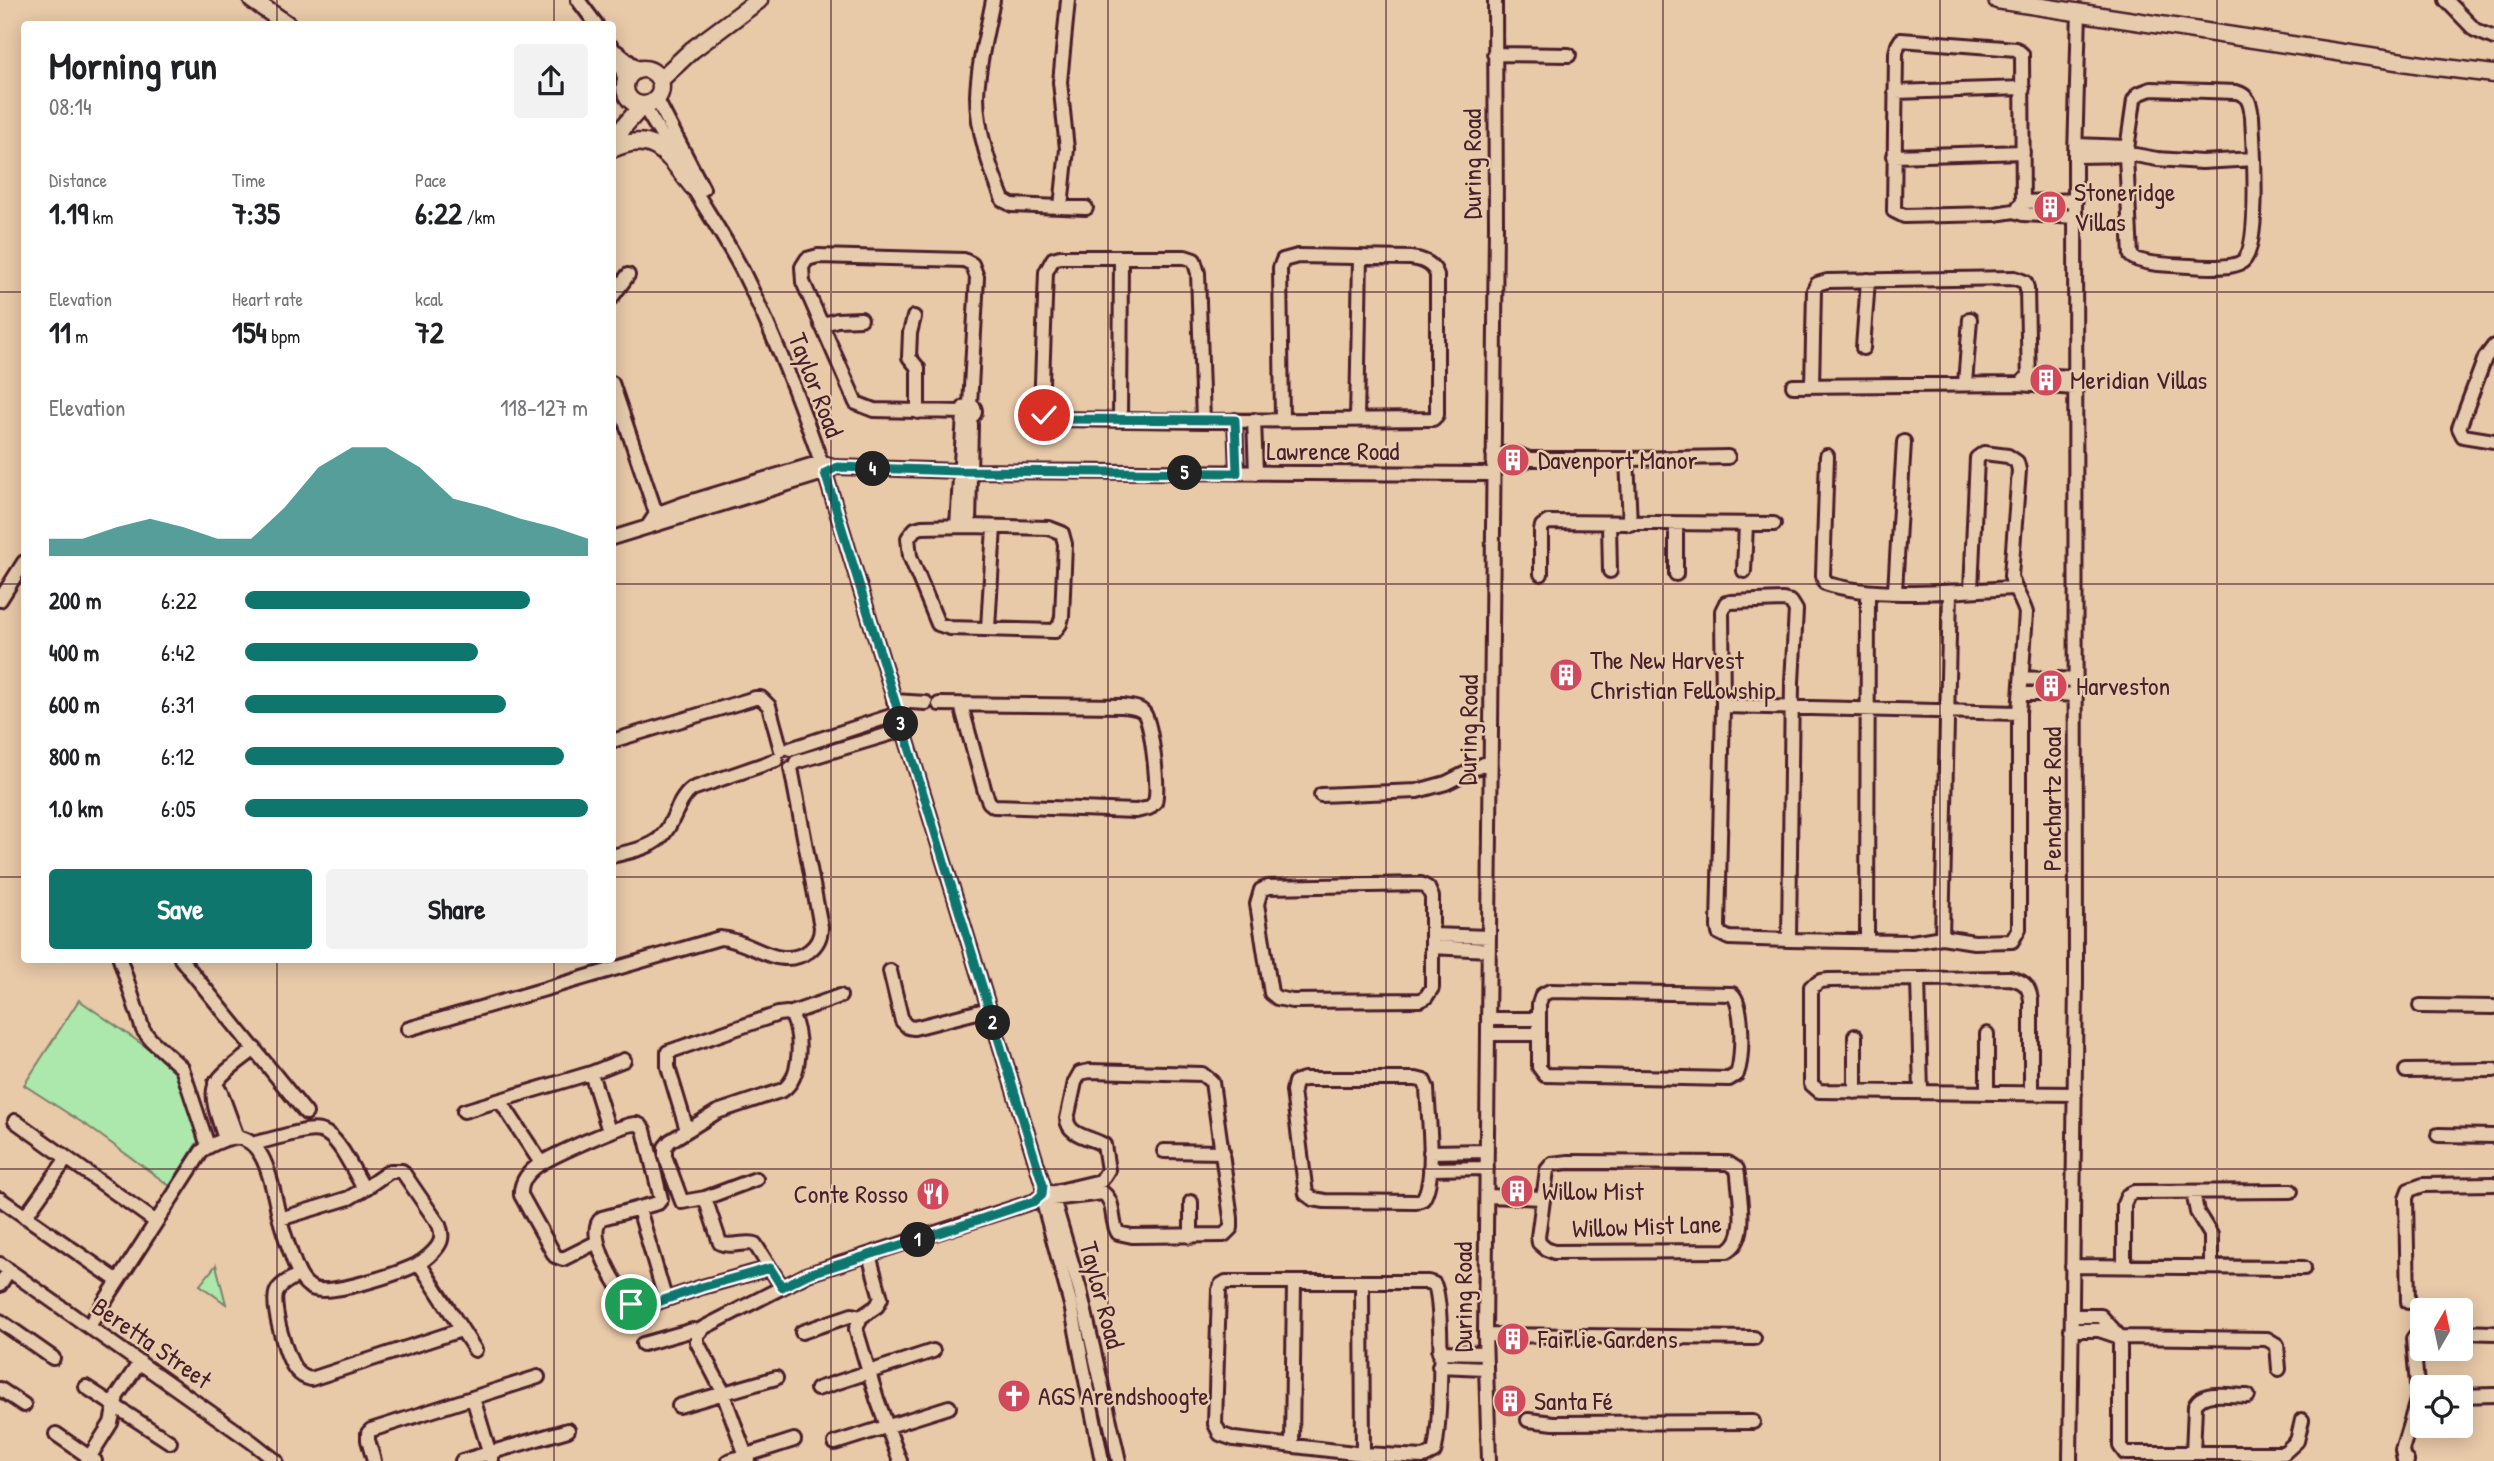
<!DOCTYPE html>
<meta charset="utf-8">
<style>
body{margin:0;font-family:"Patrick Hand",sans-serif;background:#f2f2f2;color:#202124;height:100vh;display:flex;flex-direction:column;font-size:26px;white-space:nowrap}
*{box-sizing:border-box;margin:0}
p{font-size:23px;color:#757577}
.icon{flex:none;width:38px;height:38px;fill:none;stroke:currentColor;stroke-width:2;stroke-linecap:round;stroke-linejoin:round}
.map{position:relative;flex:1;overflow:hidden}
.side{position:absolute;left:21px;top:21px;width:595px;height:942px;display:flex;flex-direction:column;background:#fff;border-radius:7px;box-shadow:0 4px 18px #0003}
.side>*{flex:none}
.needle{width:46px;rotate:9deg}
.fabs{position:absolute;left:2410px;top:1298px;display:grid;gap:14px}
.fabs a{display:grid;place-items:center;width:63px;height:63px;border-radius:7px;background:#fff;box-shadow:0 4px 18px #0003;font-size:35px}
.pin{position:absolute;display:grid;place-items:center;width:60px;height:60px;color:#fff;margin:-30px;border:4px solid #fff;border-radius:50%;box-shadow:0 2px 7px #0007}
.km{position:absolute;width:35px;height:35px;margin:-18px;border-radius:50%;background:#222;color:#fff;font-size:19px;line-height:35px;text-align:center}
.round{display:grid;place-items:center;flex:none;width:74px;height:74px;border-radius:7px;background:#f2f2f2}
.summary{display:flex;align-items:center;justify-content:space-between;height:119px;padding:0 28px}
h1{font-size:38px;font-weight:700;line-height:52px}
.figures{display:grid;grid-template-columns:repeat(3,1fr);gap:10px;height:119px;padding:7px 28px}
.figures div{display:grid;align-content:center}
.figures b{font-size:30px;font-weight:700}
.figures small{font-size:19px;font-weight:400}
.figures p{font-size:19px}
.chart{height:196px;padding:14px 28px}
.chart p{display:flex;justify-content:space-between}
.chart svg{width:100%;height:126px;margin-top:7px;fill:#0f766e;opacity:.7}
.action{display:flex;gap:14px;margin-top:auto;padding:14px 28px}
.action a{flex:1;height:80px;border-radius:7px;background:#0f766e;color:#fff;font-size:28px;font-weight:700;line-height:80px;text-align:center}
.action a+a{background:#f2f2f2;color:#202124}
ul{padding:0 28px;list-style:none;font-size:23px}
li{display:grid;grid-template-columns:112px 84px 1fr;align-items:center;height:52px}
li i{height:18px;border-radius:9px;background:#0f766e}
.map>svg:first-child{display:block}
</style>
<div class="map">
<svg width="2494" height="1461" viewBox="0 0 2494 1461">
<rect width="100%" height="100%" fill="#e8c9a8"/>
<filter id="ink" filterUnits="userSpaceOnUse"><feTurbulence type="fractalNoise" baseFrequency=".0143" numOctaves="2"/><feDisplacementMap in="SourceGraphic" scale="14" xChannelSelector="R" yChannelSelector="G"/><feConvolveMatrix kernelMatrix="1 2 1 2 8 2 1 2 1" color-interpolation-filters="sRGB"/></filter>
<g filter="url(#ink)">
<!-- green -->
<path fill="#ace7ab" stroke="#7b836b" stroke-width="2" d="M79,1000L176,1068L187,1099L198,1141L170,1186L89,1127L24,1085Z
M216,1265L226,1304L200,1285Z"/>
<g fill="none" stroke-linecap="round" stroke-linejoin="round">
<defs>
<path id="minor" d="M578,0L596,24
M993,0C987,32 978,64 977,96C977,131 990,168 1003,200L1012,205L1086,208
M2446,0L2475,30L2494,38
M612,47L620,62L625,82
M617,52L638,69
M1494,54L1569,55
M2151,89L2236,92C2249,95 2250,104 2252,116C2253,141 2261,246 2243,261C2234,269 2201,267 2190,266C2176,265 2140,265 2131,256L2126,156L2134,100L2138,94Z
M1895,92L2023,88
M657,100L703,189
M643,105L678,162
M2076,145L2127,147
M1894,156L2023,152
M2075,156L2135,155L2157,159L2202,162L2254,159
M689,181C707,212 728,242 744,274C776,338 801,405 825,473L1043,1185V1202L1071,1305L1102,1461
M2019,206L2024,202L2076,200
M1061,207L1067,149L1060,82L1068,0
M2023,214L2022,54L2016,49L1901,40L1898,45L1896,53L1894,211L1904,216L1995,214L2014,211L2023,214L2076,217
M612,297L628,275
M914,317L910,333L909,357L918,368V412
M821,325L837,320L861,319
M2494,346L2485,358L2459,428L2463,436L2494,441
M1863,348L1868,280
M2024,380L2030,375L2076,377
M612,383L659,522
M1965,384L1970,319
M1793,386L2018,384L2075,388
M1812,386L1814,290L1817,284L1827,281L2015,278L2025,282L2027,288L2029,385
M963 411a6 6 0 1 1 12 0a6 6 0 1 1-12 0Z
M963,412L874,410L856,403L803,282L802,267L807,259L818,256L964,260L972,264L977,277L970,406
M1120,420L1121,257
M1235,420L1237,473
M1254,420L1256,473
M1357,420L1360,257
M1203,421L1198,273L1194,260L1185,257H1060L1053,259L1046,272L1041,410L1044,415L1055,419L1203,421L1433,419L1437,415V275C1433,263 1422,259 1410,258L1298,256L1283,260L1280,268L1282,419
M1493,454H1517L1529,459H1627L1728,457
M1827,456L1823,575L1825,583C1875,600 1959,591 2013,588
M1627,459L1630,524
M1493,465H1519L1529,459
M1609,523L1610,571
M648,526L656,514L686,503L821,462L837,467L959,471L1493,474
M957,526L964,415
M969,526L1049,528L1062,533L1065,544L1062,617L1060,624L1055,631L950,628L938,624L910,556L908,538L915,529L922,527Z
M969,526L971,424
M612,538L830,471
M1744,571L1746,524
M1541,574V531L1542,526L1548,522L1774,524
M1676,574V524
M1895,591L1904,442
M1950,592L1942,937L1974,942L2012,941L2019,929V713L2026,613C2022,599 2014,590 2011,576L2019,470L2017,462L2008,456L1984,453L1977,458L1971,590
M0,600L24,562
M1783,600L1791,602L1796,610L1792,682L1789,940L1729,938L1719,933L1718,927L1723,706L1722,611L1726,603L1731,602Z
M988,628L994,527
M2022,678L2043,679
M2058,679L2075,680
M2021,694H2043
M2058,694L2075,695
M894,701L926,703
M939,704L1123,706C1130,707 1139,707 1144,713C1152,725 1159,788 1155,802L1149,808L1136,811L994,806L989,802L985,792L961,705
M1723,706L2019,713
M612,741L755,698H761L769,706L781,750
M790,749L897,714
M796,762L903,730
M1321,795L1417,791L1446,783L1490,761
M612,856C627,852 647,849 659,839C674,826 676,801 692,789L776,760
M1421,884L1428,888L1432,897V988L1426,997L1420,1000L1292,1001L1277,998L1271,993L1257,904L1261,890L1268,887Z
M1432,935L1489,937
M1789,940L1912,942L1942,937
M1867,940L1868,592
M1432,947L1489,950
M120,959L143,1030L151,1040L182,1068L208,1146
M181,959L306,1113
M890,971L902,1021L908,1027L914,1028L989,1009
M1918,979L1921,1092
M1550,991L1732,994C1744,1004 1743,1059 1737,1074L1729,1079L1545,1075L1539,1067V1004L1542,995Z
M2420,1006L2494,1007
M789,1014L840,996
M1488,1019H1539
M408,1029L720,938C752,940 777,972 809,951C817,945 821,937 821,927L791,768
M1488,1034H1539
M2406,1071L2494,1070
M591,1073L609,1131
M1304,1079H1416L1424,1081L1427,1088C1428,1114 1437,1178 1423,1199L1416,1202L1325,1201L1313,1199L1306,1194L1293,1091L1295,1082Z
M215,1083L221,1093L237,1137
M1855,1092V1036
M1987,1093V1034
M2031,1093V1000C2029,985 2023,981 2010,978L1829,980L1821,981L1811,987V1084L1819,1091L2075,1094
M501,1102L541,1163
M464,1111L591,1073L624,1060
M15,1121L156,1222
M687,1130L668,1067V1052L778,1014L787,1013L792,1016C802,1036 802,1076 783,1090L717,1112L670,1141L665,1147V1156L682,1202L705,1198L720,1243C730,1248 744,1241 755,1244L782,1287
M2438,1135L2494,1136
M225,1139C206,1081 207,1086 255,1049
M1164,1151L1223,1152
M1430,1152L1487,1151
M1568,1162L1728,1163L1737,1169L1738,1175C1739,1196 1750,1239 1727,1251L1554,1252L1546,1249L1539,1243L1538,1237L1547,1170L1552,1164Z
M1430,1169L1487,1168
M1051,1192L1080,1290L1119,1461
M2193,1192L2197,1212L2211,1235V1266
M1487,1196L1514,1197
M1521,1197L1542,1198
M705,1198L756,1179
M0,1199L118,1281
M639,1209L665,1298
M25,1217L67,1158
M280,1219L349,1198L364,1189
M1191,1237V1202
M597,1242L563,1259L555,1256L521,1195C520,1182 529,1171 540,1164C552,1156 624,1123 636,1124C642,1125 641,1126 644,1130L661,1199L658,1203L602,1218C583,1233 618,1290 631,1303L646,1306L702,1287L770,1268
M869,1255L881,1298L877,1306L861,1317L856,1329L877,1399L900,1461
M419,1263L475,1350
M0,1264L252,1442L276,1461
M2072,1266L2304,1268
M2124,1266V1204L2128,1195L2134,1192L2291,1191
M299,1274C292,1279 281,1283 277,1291C270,1304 287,1361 297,1371C301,1376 306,1378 311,1379L461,1330
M1226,1282H1428L1434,1284C1444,1299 1441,1433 1434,1452L1424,1457L1363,1454L1234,1439L1220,1434L1215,1424L1219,1290L1221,1285Z
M1362,1282L1363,1454
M0,1285L9,1270
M2408,1302L2406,1198L2409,1190L2423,1185L2494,1184
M2072,1316H2101L2120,1337V1446L2125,1453H2284L2297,1441L2302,1420
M0,1321L53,1358
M89,1326L202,1151C209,1145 218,1142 226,1139C267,1127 273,1194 280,1220C284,1234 289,1248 294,1262C298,1272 302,1283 312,1288C329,1297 400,1273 418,1264C425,1260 434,1252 438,1246C443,1239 442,1232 439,1225L402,1171H390L364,1189C324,1115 330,1125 252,1144
M2071,1330H2099L2120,1337L2267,1339L2277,1345L2279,1369
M802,1332L852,1315L861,1317
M2460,1332L2494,1333
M1485,1335L1754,1338
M643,1344L693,1330L700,1331
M1439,1352L1485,1353
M1439,1366L1485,1368
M86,1387L170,1442
M0,1389L24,1405
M817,1389L933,1351
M2460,1396L2494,1395
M473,1398L492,1461
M679,1406L776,1378
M1528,1420L1554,1423L1753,1422
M56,1434L95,1461
M835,1443L949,1407
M1292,1446L1294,1283
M2193,1453L2195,1406C2202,1389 2232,1396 2248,1396
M87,1461L111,1423L117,1396L140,1362
M374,1461L368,1440V1433L371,1430L538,1377
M462,1461L568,1430
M728,1461L794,1440
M748,1461L721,1388L697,1342V1335L703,1328L808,1274L1035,1201L1042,1195L1101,1181L1108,1170L1104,1145C1091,1137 1068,1136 1067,1119L1075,1082L1080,1073L1090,1071L1202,1074L1212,1082L1231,1218V1228L1224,1235L1132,1236L1118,1233C1110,1221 1116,1202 1103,1193L1035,1201
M1489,1461L1485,1335L1496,225L1495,0
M2070,1461L2076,981L2075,156L2079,11
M2407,1461L2404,1460L2402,1450L2418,1397L2413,1339L2416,1335L2422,1333"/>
<path id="tertiary" d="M252,0L287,24
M1997,0L2429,66L2494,74
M625 87a18 18 0 1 1 36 0a18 18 0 1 1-36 0Z
M660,80L692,50L759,0
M612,145L625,125L643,105
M612,149C655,129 669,157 693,187"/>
</defs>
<!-- minor casing -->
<use href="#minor" stroke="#4a1f2b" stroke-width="18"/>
<!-- tertiary casing -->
<use href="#tertiary" stroke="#4a1f2b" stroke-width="21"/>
<!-- minor -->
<use href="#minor" stroke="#e6ccad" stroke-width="12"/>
<!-- tertiary -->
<use href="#tertiary" stroke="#e6ccad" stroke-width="16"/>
</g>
</g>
<g fill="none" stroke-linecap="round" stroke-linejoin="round" filter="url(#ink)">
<defs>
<path id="route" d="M631,1304L646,1306L702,1287L770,1268L782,1287L808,1274L930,1236L1035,1201L1042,1195L1043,1185L825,473L837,467L959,471L1237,473L1235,420L1055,419L1044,415"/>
</defs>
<!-- route casing -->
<use href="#route" stroke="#fff" stroke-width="14"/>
<!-- route -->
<use href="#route" stroke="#0f766e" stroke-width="9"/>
</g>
<!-- grid -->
<path fill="none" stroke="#4a1f2b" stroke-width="2" stroke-opacity="0.55" d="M277,0V24M554,0V24M831,0V1461M1108,0V1461M1386,0V1461M1663,0V1461M1940,0V1461M2217,0V1461M0,292H24M612,292H2494M0,584H24M612,584H2494M0,877H24M612,877H2494M277,959V1461M554,959V1461M0,1169H2494"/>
<!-- icons -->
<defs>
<symbol id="building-disc" viewBox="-11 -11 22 22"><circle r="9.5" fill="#d1495b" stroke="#e6ccad"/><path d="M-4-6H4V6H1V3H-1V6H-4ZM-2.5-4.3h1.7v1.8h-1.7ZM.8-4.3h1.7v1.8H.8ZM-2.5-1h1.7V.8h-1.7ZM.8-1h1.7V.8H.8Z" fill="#fff"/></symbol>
<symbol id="restaurant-disc" viewBox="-11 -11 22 22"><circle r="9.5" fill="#d1495b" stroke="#e6ccad"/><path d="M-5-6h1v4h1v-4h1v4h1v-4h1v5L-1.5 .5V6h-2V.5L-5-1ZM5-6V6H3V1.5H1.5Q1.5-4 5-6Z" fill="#fff"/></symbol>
<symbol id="church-disc" viewBox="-11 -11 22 22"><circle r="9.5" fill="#d1495b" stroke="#e6ccad"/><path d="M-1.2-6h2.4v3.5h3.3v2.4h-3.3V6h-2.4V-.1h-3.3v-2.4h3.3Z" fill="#fff"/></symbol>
</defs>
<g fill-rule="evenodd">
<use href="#building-disc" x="2031" y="188" width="38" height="38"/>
<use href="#building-disc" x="2027" y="361" width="38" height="38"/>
<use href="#building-disc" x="1494" y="441" width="38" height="38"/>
<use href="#building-disc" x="1547" y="656" width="38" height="38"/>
<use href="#building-disc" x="2032" y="667" width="38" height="38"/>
<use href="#building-disc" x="1498" y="1172" width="38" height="38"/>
<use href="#restaurant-disc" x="914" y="1175" width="38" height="38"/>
<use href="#building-disc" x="1494" y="1320" width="38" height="38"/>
<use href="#church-disc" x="995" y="1377" width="38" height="38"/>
<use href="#building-disc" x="1491" y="1382" width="38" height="38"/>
</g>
<g text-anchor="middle" stroke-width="5" stroke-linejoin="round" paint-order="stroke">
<!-- street labels -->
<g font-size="26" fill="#4a1f2b" stroke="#e6ccad">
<text transform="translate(1472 164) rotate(-90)" y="9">During Road</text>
<text transform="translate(816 385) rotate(69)" y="9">Taylor Road</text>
<text x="1333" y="460">Lawrence Road</text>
<text transform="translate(1468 730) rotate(-89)" y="9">During Road</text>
<text transform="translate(2052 799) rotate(-90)" y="9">Penchartz Road</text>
<text transform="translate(1647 1226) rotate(-2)" y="9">Willow Mist Lane</text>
<text transform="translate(1102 1295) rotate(75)" y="9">Taylor Road</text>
<text transform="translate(1463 1297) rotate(-90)" y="9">During Road</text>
<text transform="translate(152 1343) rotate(35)" y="9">Beretta Street</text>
</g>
<!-- poi labels -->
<g font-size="26" fill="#4a1f2b" stroke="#e6ccad" text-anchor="start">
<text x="2074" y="201">Stoneridge<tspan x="2074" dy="30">Villas</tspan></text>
<text x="2070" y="389">Meridian Villas</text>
<text x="1538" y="469">Davenport Manor</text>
<text x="1590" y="669">The New Harvest<tspan x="1590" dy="30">Christian Fellowship</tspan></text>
<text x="2076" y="695">Harveston</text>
<text x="1542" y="1200">Willow Mist</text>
<text x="908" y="1203" text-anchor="end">Conte Rosso</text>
<text x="1538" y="1348">Fairlie Gardens</text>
<text x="1038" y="1405">AGS Arendshoogte</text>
<text x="1534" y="1410">Santa Fé</text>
</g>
</g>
</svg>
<div class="fabs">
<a><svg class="needle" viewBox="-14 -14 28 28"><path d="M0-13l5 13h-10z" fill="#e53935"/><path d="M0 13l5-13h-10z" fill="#757577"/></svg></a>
<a><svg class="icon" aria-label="locate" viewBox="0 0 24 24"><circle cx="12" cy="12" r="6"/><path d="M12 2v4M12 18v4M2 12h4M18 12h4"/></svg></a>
</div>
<div class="pin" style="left:631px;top:1304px;background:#1e9e55"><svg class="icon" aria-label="arrive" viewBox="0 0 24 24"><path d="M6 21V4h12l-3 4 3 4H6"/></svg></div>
<div class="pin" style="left:1044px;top:415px;background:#d93025"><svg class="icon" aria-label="check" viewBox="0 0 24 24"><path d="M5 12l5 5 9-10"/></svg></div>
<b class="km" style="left:918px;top:1240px">1</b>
<b class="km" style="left:993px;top:1023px">2</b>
<b class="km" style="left:901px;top:724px">3</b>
<b class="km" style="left:873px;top:469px">4</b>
<b class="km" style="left:1185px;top:473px">5</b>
<section class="side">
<div class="summary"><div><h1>Morning run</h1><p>08:14</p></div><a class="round"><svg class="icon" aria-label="share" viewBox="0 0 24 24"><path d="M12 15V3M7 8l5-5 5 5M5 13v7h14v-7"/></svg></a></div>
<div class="figures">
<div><p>Distance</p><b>1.19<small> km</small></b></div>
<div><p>Time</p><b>7:35</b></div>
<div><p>Pace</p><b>6:22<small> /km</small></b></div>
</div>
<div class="figures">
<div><p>Elevation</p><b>11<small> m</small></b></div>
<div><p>Heart rate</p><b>154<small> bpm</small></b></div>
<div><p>kcal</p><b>72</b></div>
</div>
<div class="chart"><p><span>Elevation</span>118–127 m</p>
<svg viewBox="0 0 160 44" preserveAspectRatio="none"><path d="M0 44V38L10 38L20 34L30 31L40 34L50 38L60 38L70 27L80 13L90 6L100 6L110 13L120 24L130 27L140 31L150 34L160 38V44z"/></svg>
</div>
<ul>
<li><b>200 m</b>6:22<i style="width:83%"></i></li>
<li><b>400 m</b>6:42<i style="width:68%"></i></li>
<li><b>600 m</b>6:31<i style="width:76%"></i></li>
<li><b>800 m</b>6:12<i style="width:93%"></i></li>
<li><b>1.0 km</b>6:05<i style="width:100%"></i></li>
</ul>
<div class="action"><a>Save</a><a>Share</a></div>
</section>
</div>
